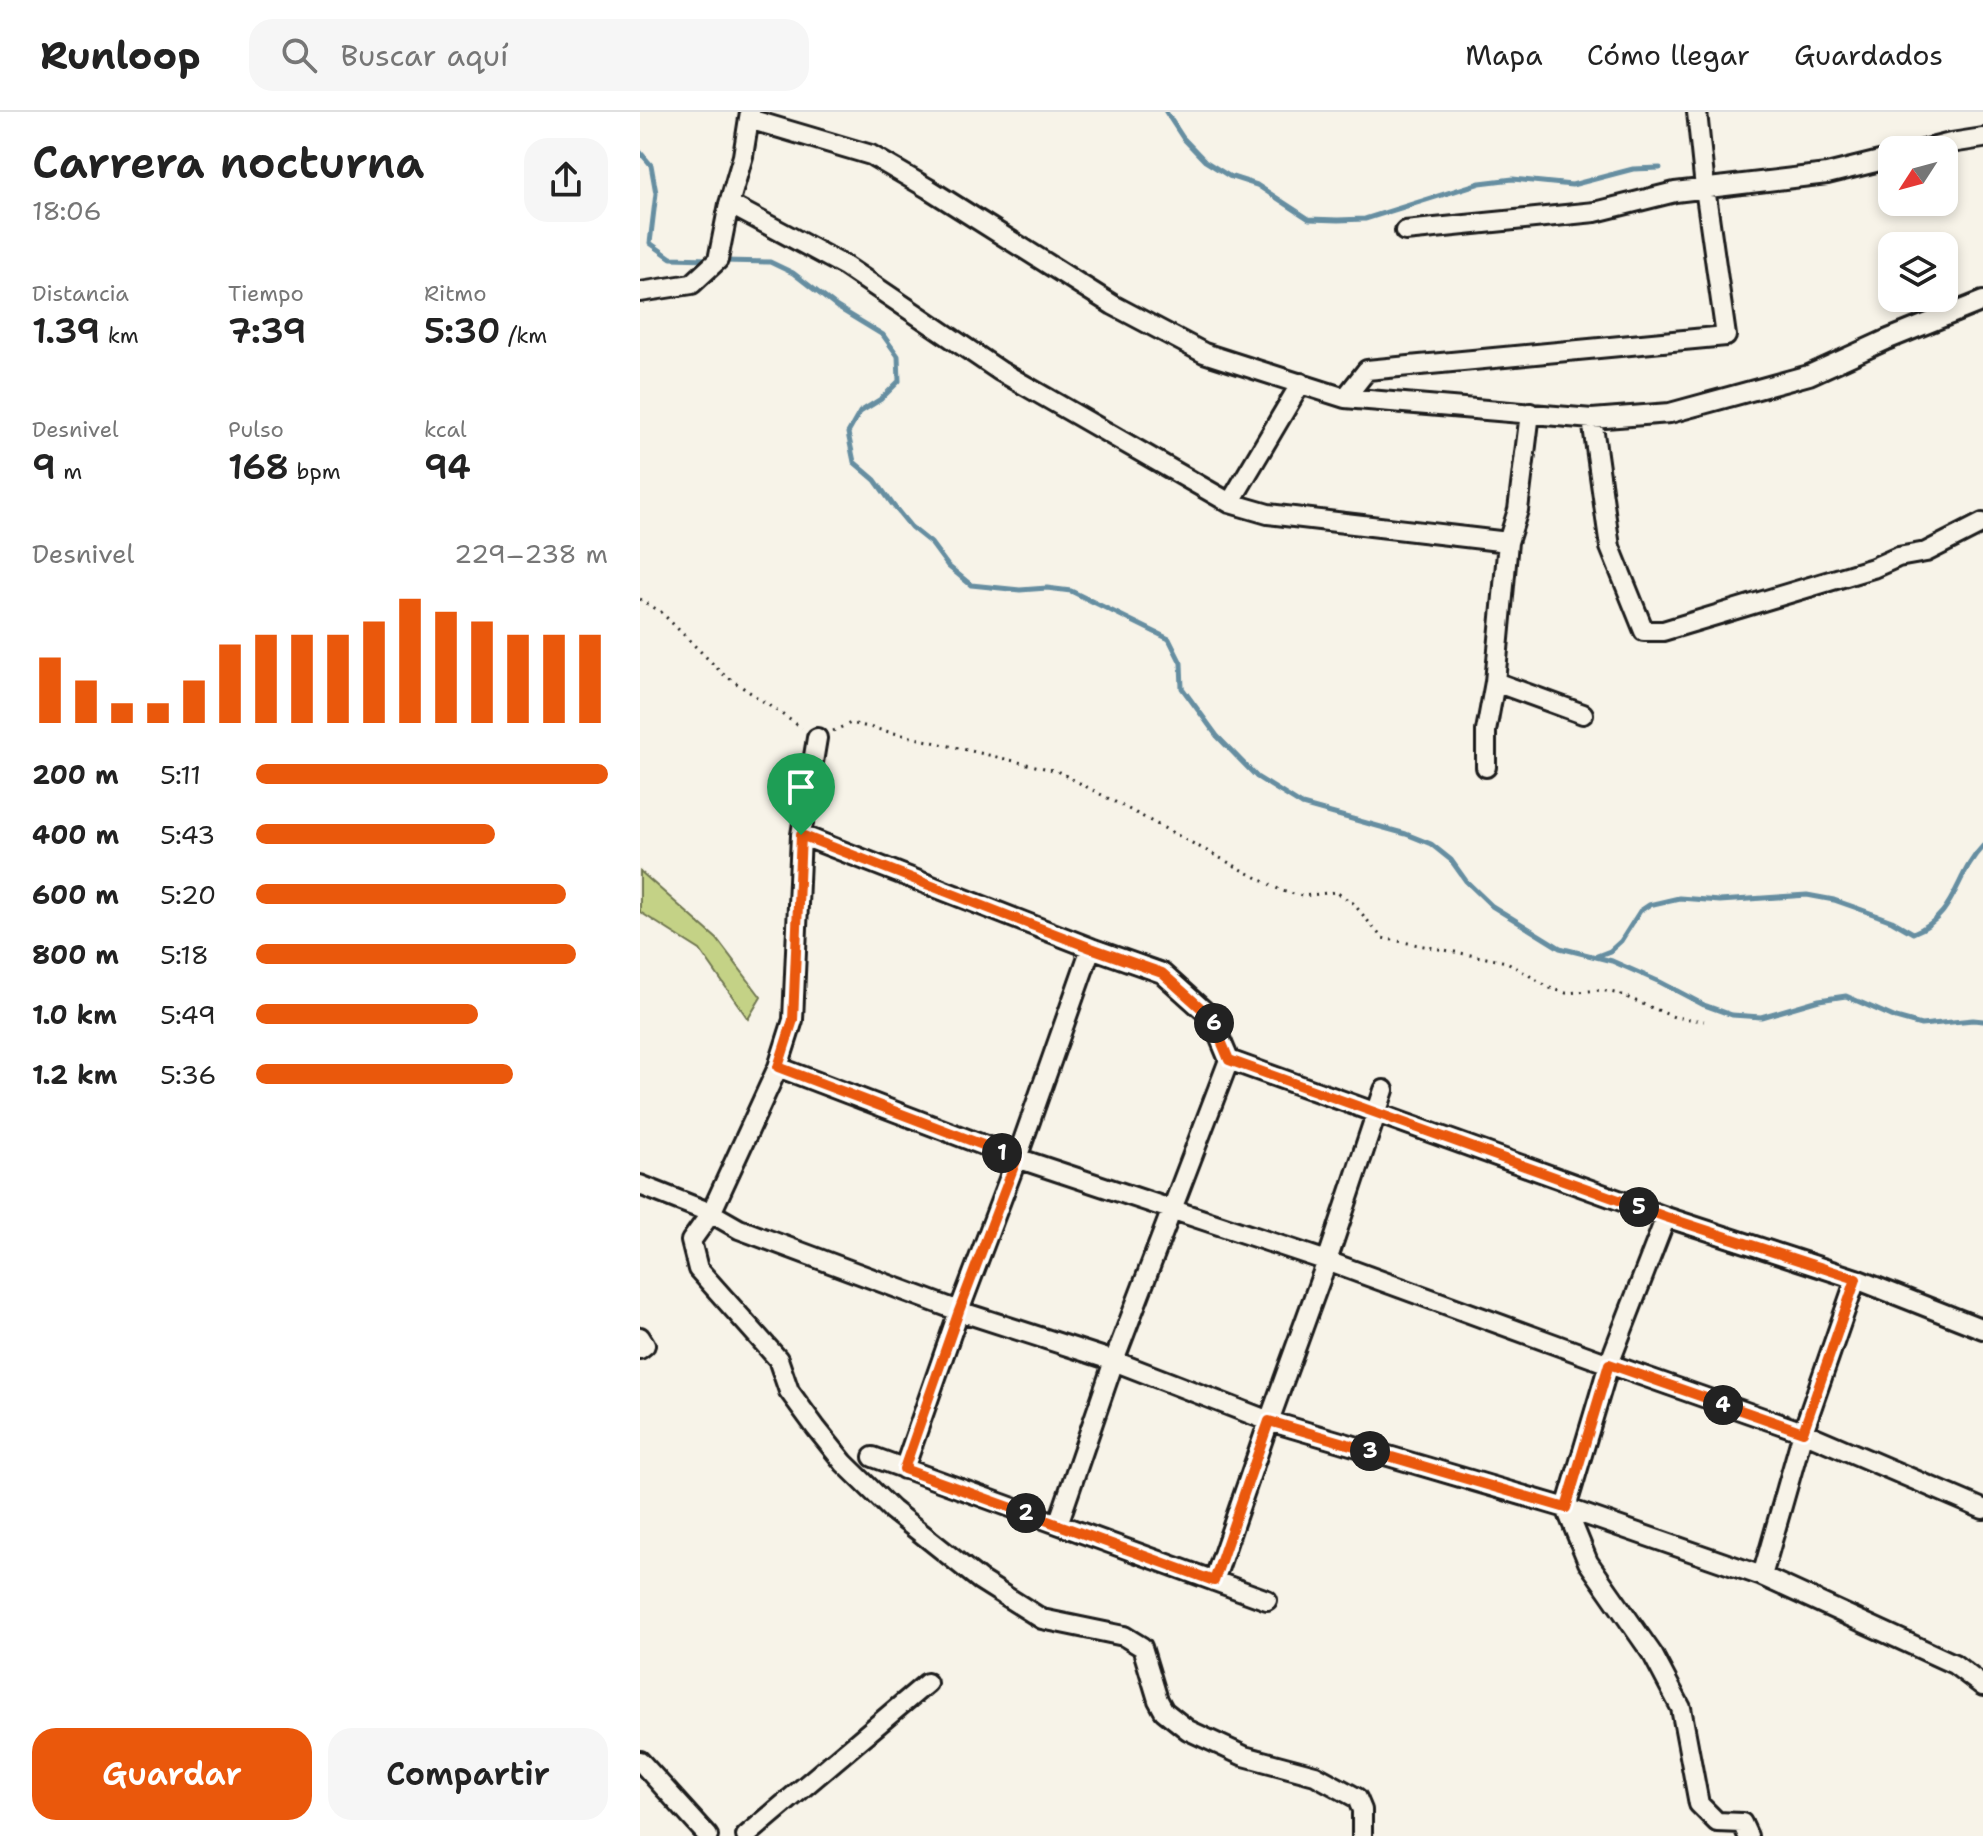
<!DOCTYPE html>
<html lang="es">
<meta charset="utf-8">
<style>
body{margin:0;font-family:"Shantell Sans",sans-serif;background:#f6f6f6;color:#222;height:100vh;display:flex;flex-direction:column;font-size:30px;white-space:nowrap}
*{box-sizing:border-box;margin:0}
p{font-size:26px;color:#767676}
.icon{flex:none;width:44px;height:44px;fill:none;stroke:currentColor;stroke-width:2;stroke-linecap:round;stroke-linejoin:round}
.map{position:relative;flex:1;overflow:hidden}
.drawer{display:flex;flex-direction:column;background:#fff;width:640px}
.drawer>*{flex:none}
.needle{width:52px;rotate:234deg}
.controls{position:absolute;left:1238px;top:24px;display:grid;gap:16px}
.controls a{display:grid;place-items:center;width:80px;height:80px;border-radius:16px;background:#fff;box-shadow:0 4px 12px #0003;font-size:40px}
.pin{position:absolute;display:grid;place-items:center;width:68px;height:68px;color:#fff;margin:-82px -34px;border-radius:50% 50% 50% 0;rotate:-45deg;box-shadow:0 0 8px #0007}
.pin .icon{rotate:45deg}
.km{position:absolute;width:40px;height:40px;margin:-20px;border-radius:50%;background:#222;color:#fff;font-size:22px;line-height:40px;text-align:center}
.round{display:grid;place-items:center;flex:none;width:84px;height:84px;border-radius:24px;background:#f6f6f6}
.summary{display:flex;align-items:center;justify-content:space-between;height:136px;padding:0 32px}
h1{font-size:44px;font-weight:600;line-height:60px}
.figures{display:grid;grid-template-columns:repeat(3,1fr);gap:12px;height:136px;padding:8px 32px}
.figures div{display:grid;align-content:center}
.figures b{font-size:34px;font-weight:600}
.figures small{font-size:22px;font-weight:400}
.figures p{font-size:22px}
.chart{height:224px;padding:16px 32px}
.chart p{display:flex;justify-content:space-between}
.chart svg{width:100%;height:144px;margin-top:8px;stroke:#ea580c;stroke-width:6}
.button{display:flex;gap:16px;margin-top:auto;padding:16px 32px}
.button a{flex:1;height:92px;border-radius:24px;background:#ea580c;color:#fff;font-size:32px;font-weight:600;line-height:92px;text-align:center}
.button a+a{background:#f6f6f6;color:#222}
ul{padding:0 32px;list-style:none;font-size:26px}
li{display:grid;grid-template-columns:128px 96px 1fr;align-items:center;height:60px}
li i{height:20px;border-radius:10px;background:#ea580c}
header{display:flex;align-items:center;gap:48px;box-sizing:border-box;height:112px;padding:0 40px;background:#fff;border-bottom:2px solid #e0e0e0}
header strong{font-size:38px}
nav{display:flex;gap:44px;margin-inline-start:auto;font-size:28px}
.search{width:560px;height:72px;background:#f6f6f6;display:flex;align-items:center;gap:20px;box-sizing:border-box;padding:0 28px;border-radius:24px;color:#767676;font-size:30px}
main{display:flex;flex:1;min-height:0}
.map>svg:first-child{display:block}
</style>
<header>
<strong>Runloop</strong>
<div class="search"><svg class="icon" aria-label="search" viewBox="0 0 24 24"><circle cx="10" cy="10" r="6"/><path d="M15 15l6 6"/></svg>Buscar aquí</div>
<nav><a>Mapa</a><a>Cómo llegar</a><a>Guardados</a></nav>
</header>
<main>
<section class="drawer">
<div class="summary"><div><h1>Carrera nocturna</h1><p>18:06</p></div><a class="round"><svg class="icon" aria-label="share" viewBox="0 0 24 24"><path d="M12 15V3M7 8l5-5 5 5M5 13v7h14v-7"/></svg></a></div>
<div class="figures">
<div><p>Distancia</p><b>1.39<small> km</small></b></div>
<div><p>Tiempo</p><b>7:39</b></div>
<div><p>Ritmo</p><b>5:30<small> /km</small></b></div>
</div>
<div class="figures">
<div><p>Desnivel</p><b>9<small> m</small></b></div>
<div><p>Pulso</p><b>168<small> bpm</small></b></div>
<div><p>kcal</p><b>94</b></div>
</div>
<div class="chart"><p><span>Desnivel</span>229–238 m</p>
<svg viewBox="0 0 160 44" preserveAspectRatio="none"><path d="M5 44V24M15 44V31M25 44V38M35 44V38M45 44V31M55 44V20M65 44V17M75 44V17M85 44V17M95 44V13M105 44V6M115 44V10M125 44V13M135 44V17M145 44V17M155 44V17"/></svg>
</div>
<ul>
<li><b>200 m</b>5:11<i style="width:100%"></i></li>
<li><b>400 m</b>5:43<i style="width:68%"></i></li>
<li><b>600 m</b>5:20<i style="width:88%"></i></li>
<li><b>800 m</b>5:18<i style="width:91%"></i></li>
<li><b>1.0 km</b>5:49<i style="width:63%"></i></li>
<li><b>1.2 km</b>5:36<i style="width:73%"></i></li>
</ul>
<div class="button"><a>Guardar</a><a>Compartir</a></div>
</section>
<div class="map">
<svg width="1343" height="1724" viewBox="0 0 1343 1724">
<rect width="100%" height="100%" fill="#f7f3e8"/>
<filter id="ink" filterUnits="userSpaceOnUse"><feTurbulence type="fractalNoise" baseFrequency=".0125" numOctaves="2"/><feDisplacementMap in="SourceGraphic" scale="16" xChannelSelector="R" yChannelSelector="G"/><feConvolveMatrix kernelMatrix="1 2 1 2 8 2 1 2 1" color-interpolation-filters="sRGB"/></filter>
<g filter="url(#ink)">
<!-- green -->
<path fill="#c4d286" stroke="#707751" stroke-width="2" d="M0,759L77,827L121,885L108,907L60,838L0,800Z"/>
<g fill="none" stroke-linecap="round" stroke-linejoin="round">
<!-- stream -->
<path stroke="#668ea1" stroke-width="5" d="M526,0L543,26L565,49L589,64L617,73L669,107L698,108L725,107L840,71L873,67L932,73L993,57L1020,56
M0,40L11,53L16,81L10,131L31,146L69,147
M83,149L130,150L153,161L197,195L243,223L258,244L259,269L241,287L220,300L208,321L214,350L235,368L253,393L271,415L291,431L308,454L331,473L380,478L407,476L431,479L529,527L541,551L542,576L577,624L617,665L662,693L766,722L791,732L811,748L826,769L852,794L920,836L972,849L1020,870L1064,893L1092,903L1121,905L1179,888L1206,884L1256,906L1281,913L1333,908L1343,909
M957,844L970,839L981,829L1000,799L1009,793L1039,786L1080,789L1167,783L1194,788L1214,795L1252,809L1273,821C1317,804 1314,764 1343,734"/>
<defs>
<path id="minor" d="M109,7L231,43L289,77L473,193L564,241L705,286L952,307L1030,301L1169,263L1246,228L1343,189
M1283,38L1311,31L1343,26
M89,92L205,154L360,259L590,391L628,402L868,430
M765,119L955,100L1035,80L1187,62L1252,46
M0,180L52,172L78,148L89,92L103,44L110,0
M705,286L727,258L1086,224L1065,76L1057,0
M952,307L970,435L1004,519H1023L1233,456L1258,445L1286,440L1343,411
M590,391L661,271
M855,570L943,602
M177,626L161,723L153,908L138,955L71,1101L51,1129L58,1157L138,1247L149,1279L176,1316L204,1351L252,1398L340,1468L402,1507L484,1524L502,1535L518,1588L524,1599L548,1618L604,1644L675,1663L717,1686L722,1698V1724
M846,655V619L855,570L868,430L878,398L890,301
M161,723L451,836L377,1046L319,1199L264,1357
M589,948L1026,1105L1216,1167L1343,1217
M138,955L377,1046L687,1149L969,1252L1163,1320L1343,1397
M0,1073L71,1101L99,1117L319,1199L474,1249L629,1309L926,1396L1122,1464L1314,1552L1343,1574
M1026,1105L969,1252L926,1396L948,1450L1013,1543L1041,1596L1059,1692L1077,1710L1102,1711L1108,1724
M0,1225L5,1233L0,1237
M233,1345L627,1488
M418,1412L474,1249L589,948L571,905L522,861L451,836
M1122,1464L1163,1320L1216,1167
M574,1469L629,1309L687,1149L744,978
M0,1649L68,1724
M106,1724L287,1571"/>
</defs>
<!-- minor casing -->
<use href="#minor" stroke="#1c1c1c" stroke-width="24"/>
<!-- path -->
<path stroke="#1c1c1c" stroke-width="3" stroke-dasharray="2 6" stroke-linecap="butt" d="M0,487L21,500L83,562L162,616
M193,619L211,611L417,659L642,779L662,784L696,780L713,791L742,826L867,850L910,876L926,881L961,878L979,882L1034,905L1064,909"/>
<!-- minor -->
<use href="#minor" stroke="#f7f3e8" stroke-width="18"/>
</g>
</g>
<g fill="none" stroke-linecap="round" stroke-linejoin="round" filter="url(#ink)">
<defs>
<path id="route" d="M161,723L451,836L522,861L571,905L589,948L1026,1105L1216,1167L1163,1320L969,1252L926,1396L629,1309L574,1469L264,1357L319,1199L377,1046L138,955L153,908Z"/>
</defs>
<!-- route casing -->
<use href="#route" stroke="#fff" stroke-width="16"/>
<!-- route -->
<use href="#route" stroke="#ea580c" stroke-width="10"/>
</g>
</svg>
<div class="controls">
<a><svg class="needle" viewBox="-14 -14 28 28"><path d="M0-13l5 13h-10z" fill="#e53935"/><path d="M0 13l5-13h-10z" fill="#767676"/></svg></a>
<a><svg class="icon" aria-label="layers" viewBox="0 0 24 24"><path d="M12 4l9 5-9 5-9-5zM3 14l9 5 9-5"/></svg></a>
</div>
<div class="pin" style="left:161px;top:723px;background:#1e9e55"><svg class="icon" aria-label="arrive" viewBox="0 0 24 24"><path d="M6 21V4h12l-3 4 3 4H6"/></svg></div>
<b class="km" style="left:362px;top:1041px">1</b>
<b class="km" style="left:386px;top:1401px">2</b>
<b class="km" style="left:730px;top:1339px">3</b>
<b class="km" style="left:1083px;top:1293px">4</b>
<b class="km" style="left:999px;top:1095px">5</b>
<b class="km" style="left:574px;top:911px">6</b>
</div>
</main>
